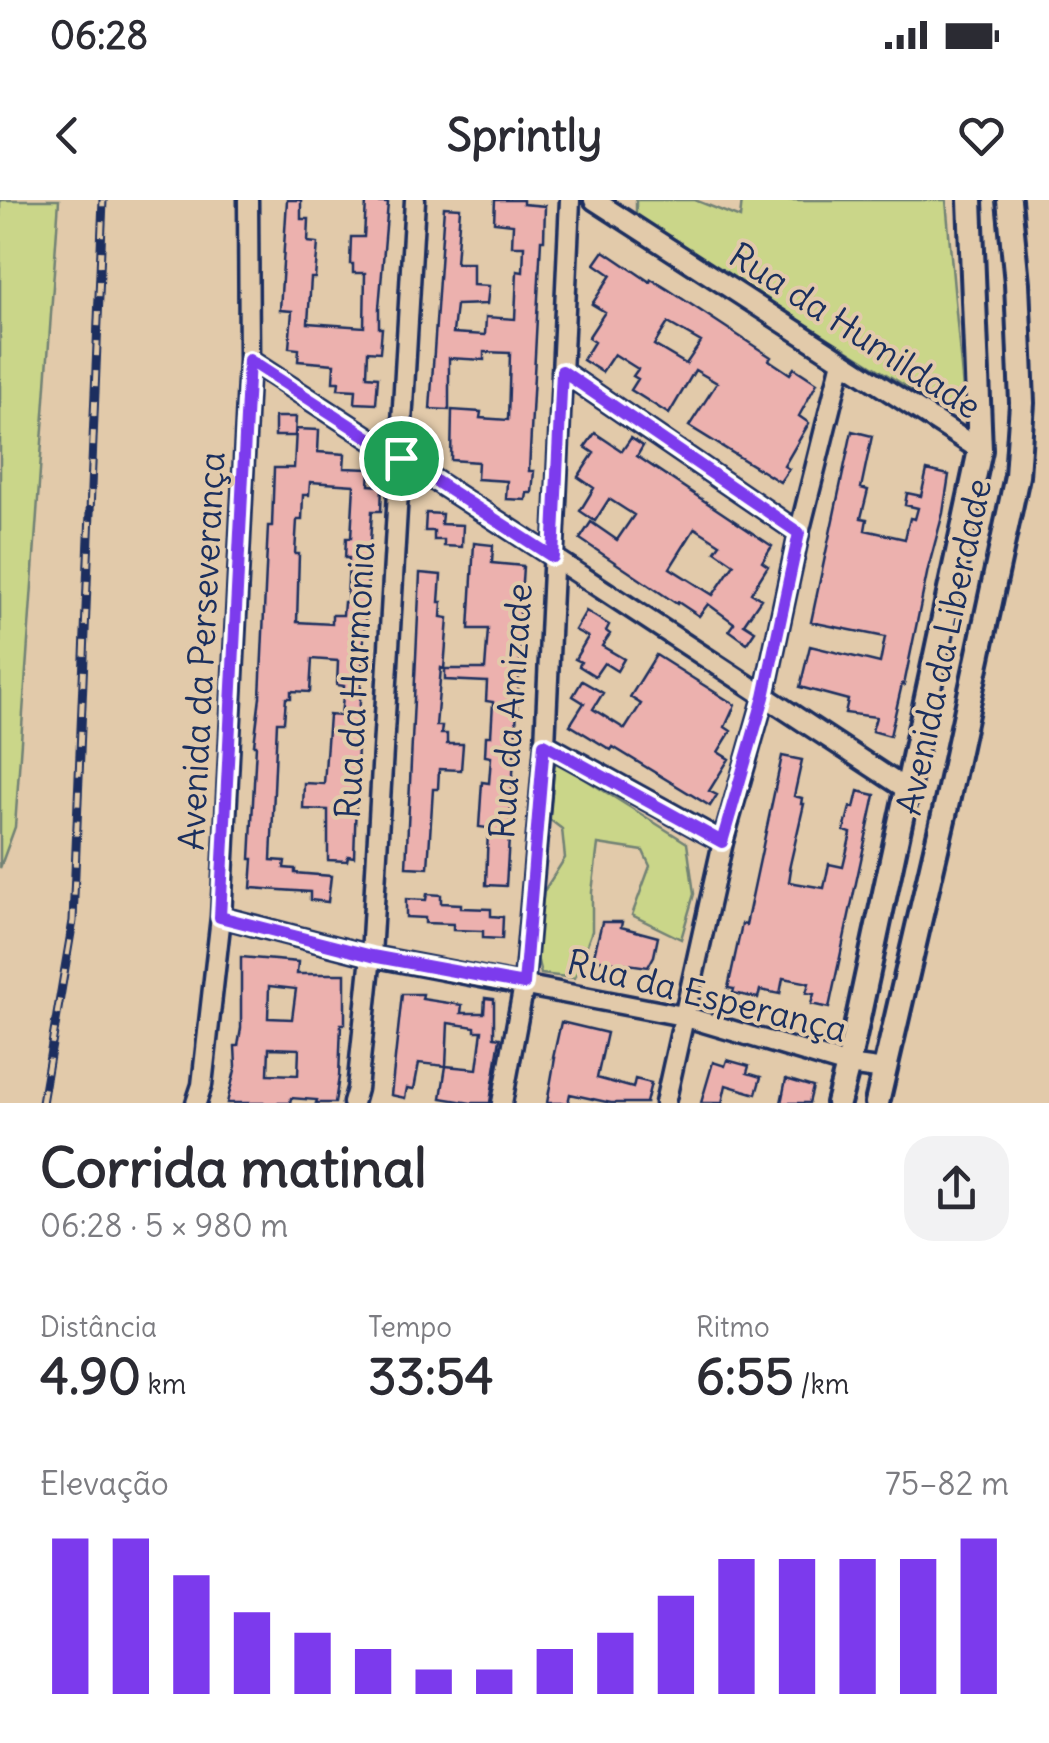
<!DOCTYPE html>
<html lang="pt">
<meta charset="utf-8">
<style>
body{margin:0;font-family:Delius,sans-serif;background:#f2f2f3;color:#2b2b33;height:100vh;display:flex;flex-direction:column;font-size:38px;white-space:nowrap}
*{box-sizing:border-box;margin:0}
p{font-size:32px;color:#7c7c81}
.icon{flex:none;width:55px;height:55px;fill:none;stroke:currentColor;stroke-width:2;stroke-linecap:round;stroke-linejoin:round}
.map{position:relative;height:903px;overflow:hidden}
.side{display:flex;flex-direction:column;background:#fff;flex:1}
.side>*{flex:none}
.pin{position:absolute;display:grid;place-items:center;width:85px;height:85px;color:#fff;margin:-42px;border:5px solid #fff;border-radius:50%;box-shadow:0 2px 10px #0007}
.round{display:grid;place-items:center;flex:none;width:105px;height:105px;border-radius:30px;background:#f2f2f3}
.summary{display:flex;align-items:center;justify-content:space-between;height:170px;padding:0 40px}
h1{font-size:55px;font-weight:800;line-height:75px}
.metrics{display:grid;grid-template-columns:repeat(3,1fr);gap:15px;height:170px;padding:10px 40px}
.metrics div{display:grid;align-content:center}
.metrics b{font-size:50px;font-weight:800}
.metrics small{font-size:28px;font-weight:400}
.metrics p{font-size:28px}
.chart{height:280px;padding:20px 40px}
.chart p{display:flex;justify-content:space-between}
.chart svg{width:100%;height:180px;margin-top:10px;stroke:#7c3aed;stroke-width:6}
.status{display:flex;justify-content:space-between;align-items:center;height:70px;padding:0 50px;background:#fff;direction:ltr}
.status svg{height:28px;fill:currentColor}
header{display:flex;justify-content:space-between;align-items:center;height:130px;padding:0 40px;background:#fff;font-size:45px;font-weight:800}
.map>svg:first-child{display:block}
</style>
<div class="status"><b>06:28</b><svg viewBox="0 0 49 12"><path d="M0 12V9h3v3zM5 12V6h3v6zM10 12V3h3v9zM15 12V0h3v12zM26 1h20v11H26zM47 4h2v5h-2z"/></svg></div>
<header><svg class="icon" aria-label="back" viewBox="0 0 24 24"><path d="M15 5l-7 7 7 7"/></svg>Sprintly<svg class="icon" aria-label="heart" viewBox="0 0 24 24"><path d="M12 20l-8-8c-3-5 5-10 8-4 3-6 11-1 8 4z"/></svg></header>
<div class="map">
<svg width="1049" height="903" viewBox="0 0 1049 903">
<rect width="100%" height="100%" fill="#e2caaa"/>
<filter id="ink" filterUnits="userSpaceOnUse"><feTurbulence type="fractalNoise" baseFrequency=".01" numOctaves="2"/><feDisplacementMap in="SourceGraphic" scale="20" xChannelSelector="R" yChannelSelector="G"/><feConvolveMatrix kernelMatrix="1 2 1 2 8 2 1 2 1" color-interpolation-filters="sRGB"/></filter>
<g filter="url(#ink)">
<!-- green -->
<path fill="#cad689" stroke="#728274" stroke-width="2.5" d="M0,0H59L15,627L0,668Z
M636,0H695L740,18L742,0H946L965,212H947L636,18Z
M553,559L687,643L694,694L681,739L632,715L650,666L643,651L598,644L592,692V731L575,778L541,774L536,753L544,691L565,658L562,629L545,616Z"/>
<!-- building -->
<path fill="#ecb1ae" stroke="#1b2f5e" stroke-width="2.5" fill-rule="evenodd" d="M287,0H301V19H309L308,42L318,43L315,78H311L308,123L364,127L365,73H353V64H350L351,37H364L366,2L388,3L379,108V128H382L380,152L368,151L367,176L378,177L376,204L355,203L356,190L338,189L339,182H333L334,164L298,161L299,149L289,148L292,111L280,110Z
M495,0H523V4L545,6L544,40H541L529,271H534L532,293H527L526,300L506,299L507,281L477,279L478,262L451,260L452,210L481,212L480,218L508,220L510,153L484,152V160L449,158V210L430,209L444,7L460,8L456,63H473V85L489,86L487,104L456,105L453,133L485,135L486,117L515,119L517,71L523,72L524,46H512L513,24L494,22Z
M604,51L650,82L651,79L669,90L771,157L769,160L790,174L794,168L817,183L799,216L809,223L784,266L789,269L780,282L689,226L717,183L695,170L669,214L631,190L638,179L633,176L638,169L614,154L602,172L583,160L594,142L588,138L605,112L592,104L611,75L595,64ZM668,123L701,142L686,164L654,145Z
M275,217H296L295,236H275Z
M296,229L319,230L318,252L345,254L344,268L370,269L369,285L382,286L381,311H372L359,517L354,657L348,656L347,661L328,660V610L303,609L304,583L324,584L329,515L341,516L344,486L337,485L338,461L312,459L310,492L291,491V498H286L284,522H277L271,660L285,661L284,668L295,669V673L331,676L328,702L310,700V692L251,688L253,659H250L256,545H254L260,497L268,326H272L274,268H294ZM310,282L354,285L351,338H346L345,358H349L347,402H344L343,415H332V424L297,422L299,354H295L297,320H302L303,295H309Z
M852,231L872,236L861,288L868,290L861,318L867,319L865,330L905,339L910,318L915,319L918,308L905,305L907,293L921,296L927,270L949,275L943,313L928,369L904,485L902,484L890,536L872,531L876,517L845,513L848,500L800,487L810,446L880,463L885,437L811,422Z
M595,233L622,251L631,238L643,246L637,256L772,346L762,362L768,366L751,393L761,399L744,424L755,431L747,443L729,430L734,423L708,404L699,416L678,402L677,404L580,339L591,322L617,340L634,315L609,299L595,321L580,311L594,288L578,277L594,253L585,247ZM695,328L720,344L715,351L734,364L713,395L670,368Z
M426,313L442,314L441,324L463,325L462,347L444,346V340H434V331H425Z
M474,343L493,345L492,363L523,366L520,413H523L506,686L486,685L488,628L479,627L482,582L489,583L491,557L485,556L486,536H491L493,502L486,501L487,482L445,480V469H485L488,429H469Z
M420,373L441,375L439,402H442L441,417L448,418L444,469L441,468L436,526H442L441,534H447V544H463L461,570L439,569L438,589H433L428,668L406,667Z
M586,411L609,425L606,431L610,434L602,446L624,459L617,471L604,463L595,476L579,466L581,462L575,459L588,437L575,430Z
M656,455L735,505L725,527L731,531L718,552L729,559L709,591L717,595L710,606L613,547L611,550L570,525L584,503L573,496L582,481L603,493L593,509L625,529L641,504L630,497Z
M782,556L802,560L794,596L802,598L801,604H804L789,669H791L789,682L824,688L829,664L843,667L851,633L844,631L850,607L854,608L858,591L875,595L829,808L811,804L814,794L806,793L809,783L783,778L780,794L760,790L758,798L733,793L734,789L728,788L742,724L746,725Z
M427,694L441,695V703L461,704V708L491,709V716L503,717L502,739L483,738V731L453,730V724L425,723V718L406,717V699L426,700Z
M602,722H622L621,727L658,737L654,756L648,767L593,759Z
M241,757L298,762L297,774H345V824H341L339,877L335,903H316L317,900L291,898L290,903H227L236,866L235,846H238L241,828ZM269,786L296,789L292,819L268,818ZM269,848L299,849L298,875L268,874Z
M402,794H423L422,799L462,805L461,813H484L485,798L494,799V837L500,838L490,903H471L441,898L446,866L419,863L414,889L407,888L405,898L391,895ZM448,823L475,827V831H482L477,869L446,866Z
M561,822L607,833L597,878L633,888L635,879L651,883L646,903H611L570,894L568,903H547L555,858H553Z
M727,860L749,866L747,873L761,877L756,894L726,885L722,903H701L713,862L725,866Z
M786,879L813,887L809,903H781Z"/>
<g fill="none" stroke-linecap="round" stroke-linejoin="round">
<defs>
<path id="street" d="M594,0L980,250
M249,160L553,357L906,589
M562,171L799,333
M545,544L723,642
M221,717L371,756L683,816L848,865L885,870
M196,903L202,885L221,717L249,160L248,0
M353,903L357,889L371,756L415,0
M502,903L524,785L545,544L570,0
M665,903L723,642L764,497L799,333L842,161"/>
<path id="secondary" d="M838,903L848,865L980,250L970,0
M877,903L947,602L1017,276L1022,203L1017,83L1009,0"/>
</defs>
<!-- street casing -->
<use href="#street" stroke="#1b2f5e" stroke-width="25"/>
<!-- secondary casing -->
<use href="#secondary" stroke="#1b2f5e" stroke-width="30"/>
<!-- street -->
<use href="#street" stroke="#e2caaa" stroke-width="18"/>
<!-- secondary -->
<use href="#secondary" stroke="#e2caaa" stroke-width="22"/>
<defs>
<path id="rail" d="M42,903L73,721L103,0"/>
</defs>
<!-- rail casing -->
<use href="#rail" stroke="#1b2f5e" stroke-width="9"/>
<!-- rail -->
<use href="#rail" stroke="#e2caaa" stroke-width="5" stroke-dasharray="15" stroke-linecap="butt"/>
</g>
</g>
<g fill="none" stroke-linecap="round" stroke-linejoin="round" filter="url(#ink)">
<defs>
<path id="route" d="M249,160L553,357L562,171L799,333L764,497L722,642L544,544L524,784L372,756L220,717Z"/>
</defs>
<!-- route casing -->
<use href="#route" stroke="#fff" stroke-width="20"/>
<!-- route -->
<use href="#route" stroke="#7c3aed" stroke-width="12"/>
</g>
<g text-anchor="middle" stroke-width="8" stroke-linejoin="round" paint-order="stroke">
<!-- street labels -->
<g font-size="35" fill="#1b2f5e" stroke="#e2caaa">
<text transform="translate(855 131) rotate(33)" y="12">Rua da Humildade</text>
<text transform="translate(944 447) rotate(-78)" y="12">Avenida da Liberdade</text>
<text transform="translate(202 451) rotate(-87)" y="12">Avenida da Perseverança</text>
<text transform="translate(355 480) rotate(-87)" y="12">Rua da Harmonia</text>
<text transform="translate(511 511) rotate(-86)" y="12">Rua da Amizade</text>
<text transform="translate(707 796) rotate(14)" y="12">Rua da Esperança</text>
</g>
</g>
</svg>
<div class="pin" style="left:401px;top:258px;background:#1e9e55"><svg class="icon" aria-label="arrive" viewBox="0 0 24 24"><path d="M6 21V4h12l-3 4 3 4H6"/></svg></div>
</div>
<section class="side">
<div class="summary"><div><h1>Corrida matinal</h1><p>06:28 · 5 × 980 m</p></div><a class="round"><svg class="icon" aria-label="share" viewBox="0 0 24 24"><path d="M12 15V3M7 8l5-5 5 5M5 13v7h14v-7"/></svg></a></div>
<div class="metrics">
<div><p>Distância</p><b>4.90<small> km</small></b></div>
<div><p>Tempo</p><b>33:54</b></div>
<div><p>Ritmo</p><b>6:55<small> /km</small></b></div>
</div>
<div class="chart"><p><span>Elevação</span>75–82 m</p>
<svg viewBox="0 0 160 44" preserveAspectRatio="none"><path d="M5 44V6M15 44V6M25 44V15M35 44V24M45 44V29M55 44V33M65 44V38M75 44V38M85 44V33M95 44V29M105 44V20M115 44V11M125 44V11M135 44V11M145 44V11M155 44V6"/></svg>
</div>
</section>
